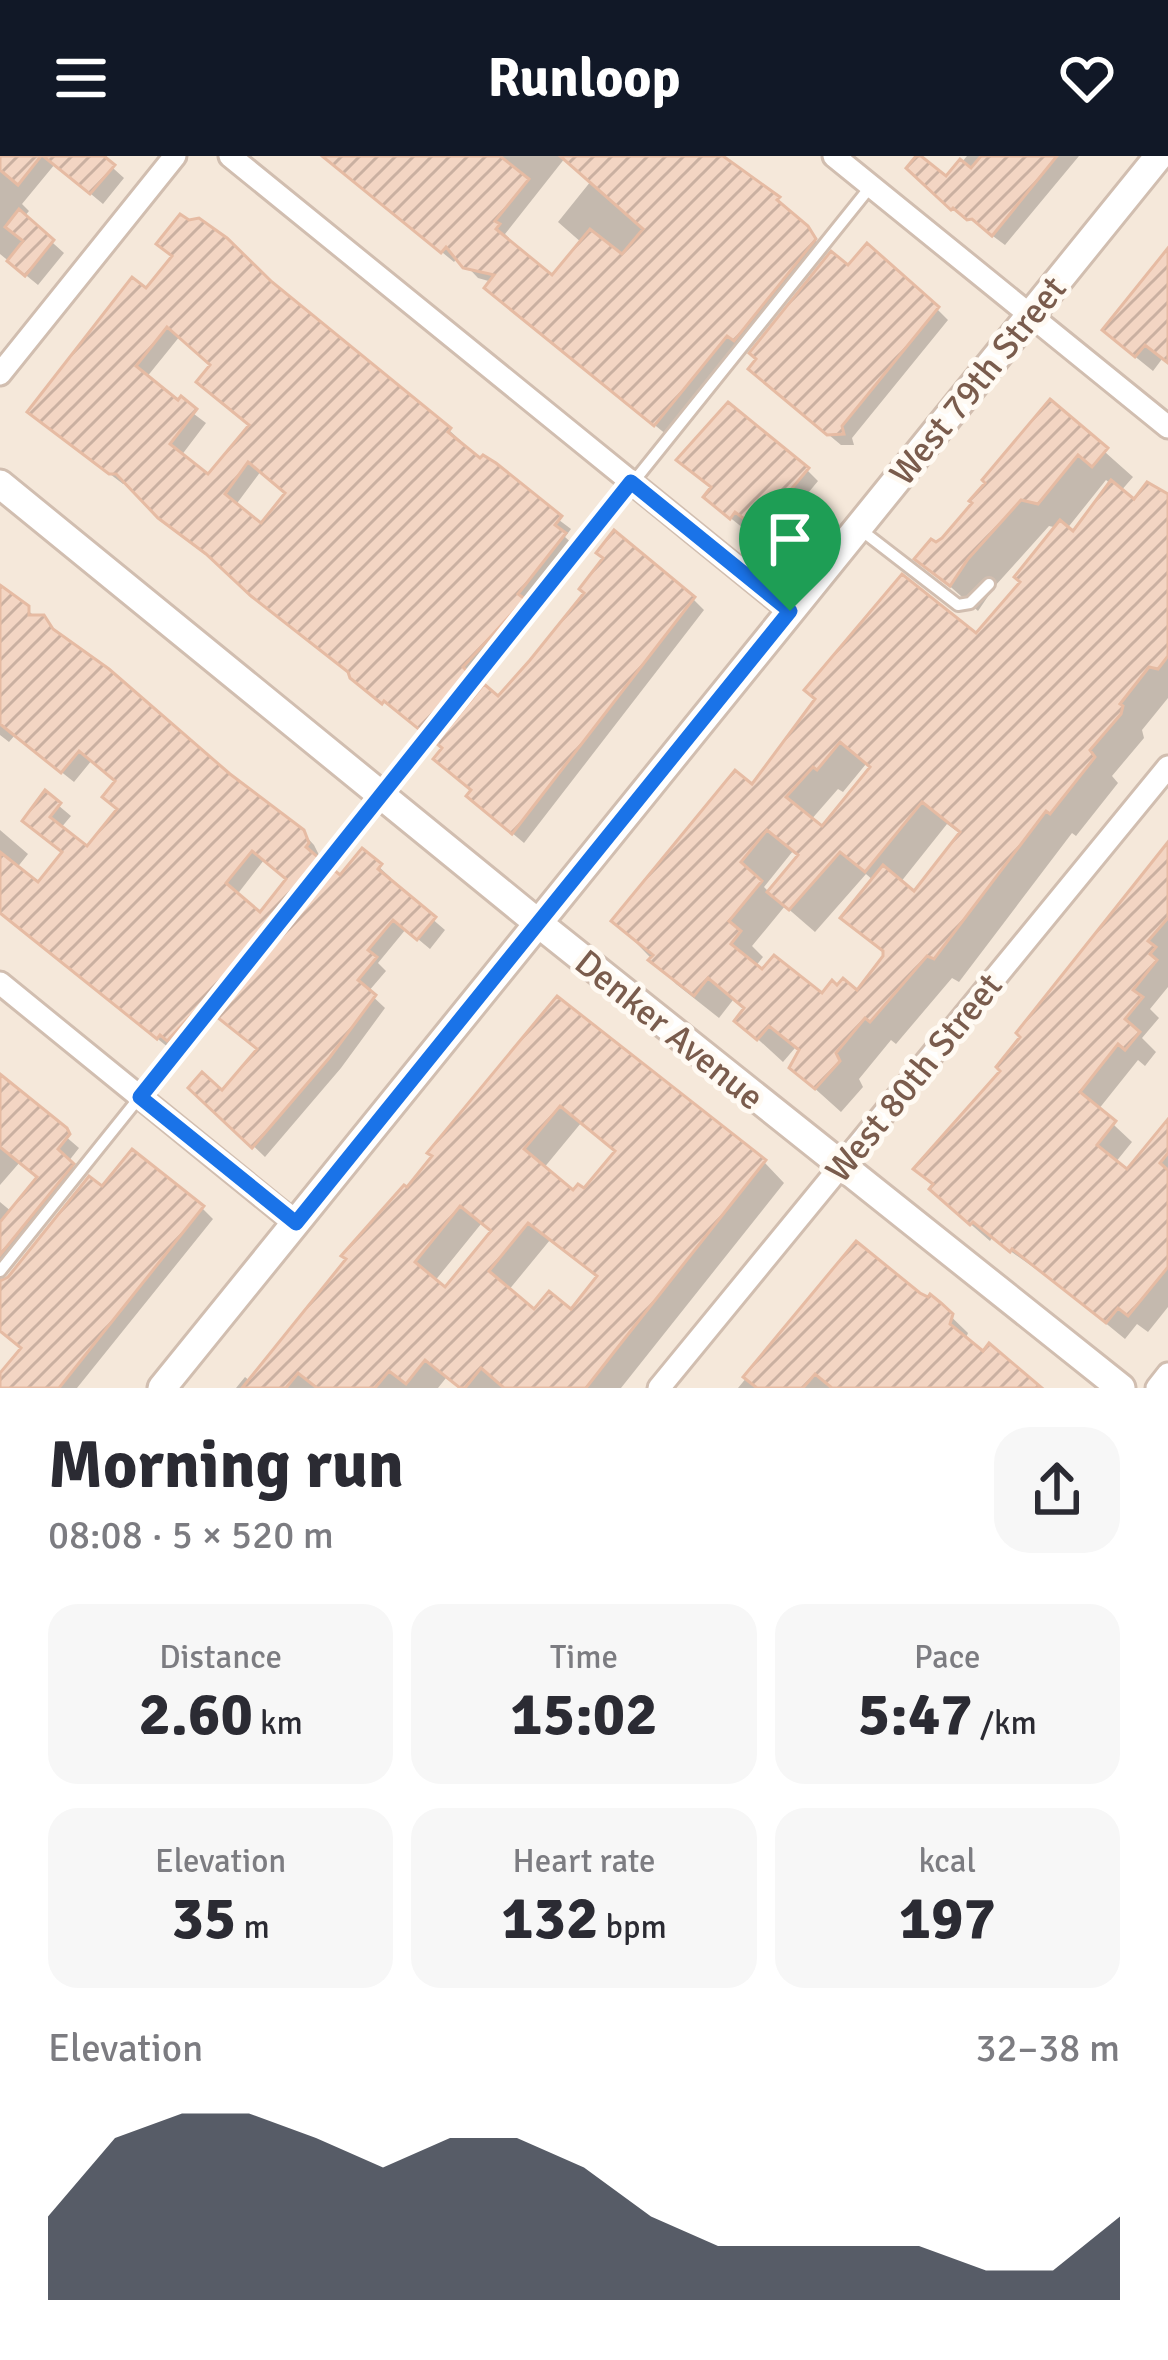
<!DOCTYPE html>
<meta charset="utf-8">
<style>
body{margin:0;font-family:Signika,sans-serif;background:#f7f7f7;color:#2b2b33;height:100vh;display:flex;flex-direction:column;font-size:45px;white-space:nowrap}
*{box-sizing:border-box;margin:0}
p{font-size:39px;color:#7c7c81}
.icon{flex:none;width:66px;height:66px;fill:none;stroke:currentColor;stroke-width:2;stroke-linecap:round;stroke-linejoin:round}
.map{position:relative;height:1232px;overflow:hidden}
.panel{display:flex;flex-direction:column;background:#fff;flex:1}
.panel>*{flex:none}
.pin{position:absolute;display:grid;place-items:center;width:102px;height:102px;color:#fff;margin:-123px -51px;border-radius:50% 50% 50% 0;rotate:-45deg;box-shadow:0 0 12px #0007}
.pin .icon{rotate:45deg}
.round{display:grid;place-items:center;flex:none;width:126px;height:126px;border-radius:36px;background:#f7f7f7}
.headline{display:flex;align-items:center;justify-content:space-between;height:204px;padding:0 48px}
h1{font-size:66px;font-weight:700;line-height:90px}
.metrics{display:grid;grid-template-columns:repeat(3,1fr);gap:18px;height:204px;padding:12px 48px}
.metrics div{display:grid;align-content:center;border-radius:30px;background:#f7f7f7;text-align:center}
.metrics b{font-size:60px;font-weight:700}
.metrics small{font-size:33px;font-weight:400}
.metrics p{font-size:33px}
.chart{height:336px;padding:24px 48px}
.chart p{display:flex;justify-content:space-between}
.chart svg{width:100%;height:216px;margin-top:12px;fill:#111827;opacity:.7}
header{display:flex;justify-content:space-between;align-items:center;height:156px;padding:0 48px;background:#111827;color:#fff;font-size:54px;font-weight:700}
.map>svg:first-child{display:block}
</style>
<header><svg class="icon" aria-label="menu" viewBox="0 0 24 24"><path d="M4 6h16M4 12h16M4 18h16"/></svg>Runloop<svg class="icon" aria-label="heart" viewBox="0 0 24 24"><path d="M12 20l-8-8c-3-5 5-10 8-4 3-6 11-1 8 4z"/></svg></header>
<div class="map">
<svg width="1168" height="1232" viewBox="0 0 1168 1232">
<defs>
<pattern id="building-hatch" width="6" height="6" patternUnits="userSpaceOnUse" patternTransform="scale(3)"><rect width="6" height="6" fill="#f3d5c3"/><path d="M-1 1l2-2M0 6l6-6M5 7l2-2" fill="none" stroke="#cab0a1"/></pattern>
</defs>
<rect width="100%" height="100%" fill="#fdf6ec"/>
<!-- residential -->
<path fill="#f5e8da" d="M0,0H1168V1232H0Z"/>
<!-- shadow -->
<path fill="#0003" fill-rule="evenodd" d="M0,0H107L104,4L124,22L103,48L55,8L22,48L29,55L24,61L64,97L38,129L0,98Z
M325,0H718L778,43L826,96L747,194L740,189L667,279L499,143L492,126L478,122L458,101L454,106ZM565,2L591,25L558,66L582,87L553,123L506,85L509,82L505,78Z
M967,0H1079L1005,89L966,60L964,63L910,12L947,24Z
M1168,99V207L1162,203L1153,215L1122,190Z
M244,106L449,274L461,285L458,288L571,373L565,381L575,390L473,524L478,529L434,584L292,472L130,328H123L42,266L147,136ZM180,180L213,210L252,270L209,323L181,300L206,267L146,222ZM261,315L289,338L262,371L235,350Z
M849,113L937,153L948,164L852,282L854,289H841L763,224Z
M1051,248L1133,321L1120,336L1134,348L1168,347V542L1142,574L1144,582L1112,620L1118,627L1076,680L1072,677L959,826L952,822L896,888L891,884L859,923L863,931L841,956L792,912L801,897L795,892L783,906L738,865L746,855L733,844L719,862L676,828L615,765L753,632L977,482L1023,426L1058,372L1049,370L995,430L978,455L919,403L944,384ZM1106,324L1112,329L1074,380L1066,374ZM866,608L872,613L822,675L810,665L838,633L843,636ZM947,668L962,679L914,739L900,727ZM793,695L800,701L770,737L764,731ZM866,718L874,725L844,761L887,800L857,838L822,841L755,811L763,801L752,790L785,750L815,776Z
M807,314L818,325L775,377L764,368L759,374L748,365L743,372L718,352Z
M606,403L693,443L704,454L524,687L481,651L499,544L588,438Z
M0,432L37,462H43L60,482L302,676L314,689L319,699L316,703L328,715L213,859L180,894L173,888L169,892L0,756V674L28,698L16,713L38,730L65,697L37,676L46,639L71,660L60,673L87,694L120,654L118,626L92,604L74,626L15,579L9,586L0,579ZM264,704L289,724L260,760L236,740Z
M1168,694V831L1150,853L1159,862L1142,882L1156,896L1145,910L1138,904L1098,954L1132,986L1115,1007L1128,1017L1168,985V1151L1148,1176L1137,1168L1125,1183L1064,1133L992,1082L990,1085L951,1051L917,1013L1004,915Z
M363,696L391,722L388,725L445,774L430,793L406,773L378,807L386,815L368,836L385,852L341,912L265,1001L192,932L222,938L260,894L341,723Z
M557,845L765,1007L784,1027L621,1232H459L446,1222L438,1232H236L245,1221L251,1226ZM581,967L617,997L584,1036L573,1039L543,1013ZM481,1068L493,1077L445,1135L434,1126ZM550,1084L599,1123L571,1157H535L508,1135Z
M0,924L79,992L68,1006L83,1021L0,1124V1046L12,1056L40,1022L20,1006L0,1029Z
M103,1035L202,1052L213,1063L77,1232H0V1223L23,1193L0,1174V1125L9,1124Z
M856,1089L918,1139L939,1149L968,1177L965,1184L895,1232H738Z"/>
<!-- building -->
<path fill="url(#building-hatch)" stroke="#e6bba3" stroke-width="3" fill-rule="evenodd" d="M0,0H41L18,29L0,14Z
M43,0H104L115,9L90,38Z
M322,0H500L529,23L495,65L500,68L496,73L552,119L590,73L622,98L643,73L560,0H723L780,41L777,44L808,70L816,83L734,185L727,180L654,270L484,132L494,119L463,112L446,91L441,97Z
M916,0H921L946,20L960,3L971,12L981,0H1057L992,80L972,63L967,64L953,52L951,54L906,12Z
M19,53L54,84L25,120L7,105L23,85L5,71Z
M180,58L189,64L199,62L227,82L272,126L451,272L448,276L480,302L483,299L496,307L562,360L555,369L566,377L518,438L525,443L463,511L468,516L421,575L384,545L382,548L350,522L348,516L251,440L206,398L158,362L116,318H109L27,256L132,121L146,132L172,100L156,88ZM167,171L210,209L196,226L249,269L208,318L170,288L197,253L181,240L178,244L136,210ZM248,306L285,337L261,367L225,338Z
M867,87L939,151L842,270L844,278L827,279L748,213L756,203L749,197L831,95L848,109Z
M1168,92V207L1145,189L1135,201L1102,174Z
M1050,243L1108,292L1092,311L1078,299L1038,348L1021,344L968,403L950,430L914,403L931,383L936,386L942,382L972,347L969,345L985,327L982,324Z
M728,246L809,312L762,368L751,359L747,365L735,356L730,363L703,341L711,331L676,304Z
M1111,324L1134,343L1147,326L1168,338V500L1158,513L1149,511L1120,548L1123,550L1121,558L1090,594L1095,601L1050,658L1046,655L934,803L927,800L870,866L865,862L836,897L840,905L815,933L789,912L799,894L769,870L757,884L734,865L744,852L708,822L694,840L648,804L653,799L611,765L735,614L752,628L815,543L804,534L902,418L976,477L1020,426L1014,421L1060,364L1073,375ZM840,586L870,611L822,670L786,641L813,611L817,614ZM922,646L960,676L914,735L883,709L840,762L883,795V800L857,834L843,822L837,829L832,824L822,837L774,799L762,813L731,788L741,775L729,765L762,725L741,706L767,674L798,699L767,736L789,754L840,696L865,716Z
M614,374L695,441L512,678L466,640L471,634L433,603L442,592L436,587L484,528L498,540L530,504L584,437L579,433L603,402L596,397Z
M0,429L29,450V459H44L53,473L109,513L230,618L304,674L309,687L306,691L319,702L202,848L167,885L160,879L157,883L0,757V696L38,726L62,696L22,665L45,634L61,647L50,661L87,690L117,653L102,641L115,625L79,595L61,617L0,568ZM252,695L286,723L260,756L226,727Z
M1168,686V762L1148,785L1156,791L1150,798L1157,804L1133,834L1143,841L1125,863L1140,876L1125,894L1118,888L1080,936L1116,965L1097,989L1127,1013L1168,963V997L1160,1007L1168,1014V1111L1128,1160L1118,1152L1106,1167L1012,1093L1010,1096L973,1066L970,1069L929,1033L933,1028L913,1013L1000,915L996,911L1020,881L1016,877Z
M362,692L382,708L378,713L436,761L417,784L393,764L368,794L377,801L358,824L376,839L330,901L252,992L188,932L202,916L222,934L257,893L217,861L334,714L340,719Z
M557,840L766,1004L618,1191L586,1232H504L481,1212L465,1232H460L425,1204L406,1228L389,1215L375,1232H317L298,1217L286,1232H242L346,1103L341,1100L404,1029L407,1031L432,1000L427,997ZM560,950L615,995L584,1032L578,1028L573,1034L524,993ZM460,1050L491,1075L445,1131L415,1106ZM528,1067L597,1120L571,1153L549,1135L534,1153L489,1115Z
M0,918L67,972L70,978L58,993L74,1008L0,1099V1066L37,1021L0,991Z
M132,993L204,1050L59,1232H0V1217L21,1192L0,1175V1125L8,1121L89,1020L102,1030Z
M856,1085L920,1137L928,1141L930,1138L941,1147L953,1158L950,1168L983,1195L989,1187L1042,1232H832L815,1218L803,1232H757L743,1221Z"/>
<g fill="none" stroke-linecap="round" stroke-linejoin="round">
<defs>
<path id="service" d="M861,374L958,449L970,447L989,428
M0,1115L871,30"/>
<path id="minor" d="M230,0L790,455
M834,0L1168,271
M0,218L175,0
M0,827L295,1067
M659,1232L1168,611
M1157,1232L1168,1218"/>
<path id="tertiary" d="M0,328L538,767L1121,1232
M162,1232L1159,0"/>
</defs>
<!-- service casing -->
<use href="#service" stroke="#d1beb0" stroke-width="16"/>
<!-- minor casing -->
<use href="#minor" stroke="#d1beb0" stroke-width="27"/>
<!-- tertiary casing -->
<use href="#tertiary" stroke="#d1beb0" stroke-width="33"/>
<!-- service -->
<use href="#service" stroke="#fff" stroke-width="10"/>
<!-- minor -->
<use href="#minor" stroke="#fff" stroke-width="21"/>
<!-- tertiary -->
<use href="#tertiary" stroke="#fff" stroke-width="27"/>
</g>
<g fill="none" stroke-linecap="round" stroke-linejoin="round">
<defs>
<path id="route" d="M631,326L790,455L296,1067L140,941Z"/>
</defs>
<!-- route casing -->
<use href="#route" stroke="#fff" stroke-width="24"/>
<!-- route -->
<use href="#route" stroke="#1a73e8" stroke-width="15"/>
</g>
<g text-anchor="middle" stroke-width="10" stroke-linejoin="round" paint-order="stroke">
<!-- street labels -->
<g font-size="36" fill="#7a5c4d" stroke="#fffaf3">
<text transform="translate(977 224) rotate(-51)" y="13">West 79th Street</text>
<text transform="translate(670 873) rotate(39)" y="13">Denker Avenue</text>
<text transform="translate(913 921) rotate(-51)" y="13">West 80th Street</text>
</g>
</g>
</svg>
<div class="pin" style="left:790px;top:455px;background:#1e9e55"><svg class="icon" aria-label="arrive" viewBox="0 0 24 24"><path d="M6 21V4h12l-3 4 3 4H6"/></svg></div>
</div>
<section class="panel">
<div class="headline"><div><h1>Morning run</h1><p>08:08 · 5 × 520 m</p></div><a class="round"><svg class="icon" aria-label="share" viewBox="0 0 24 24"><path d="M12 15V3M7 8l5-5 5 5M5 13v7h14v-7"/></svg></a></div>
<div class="metrics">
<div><p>Distance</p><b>2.60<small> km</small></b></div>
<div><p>Time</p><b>15:02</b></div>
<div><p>Pace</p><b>5:47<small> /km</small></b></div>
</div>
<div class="metrics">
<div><p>Elevation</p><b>35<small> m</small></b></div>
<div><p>Heart rate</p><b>132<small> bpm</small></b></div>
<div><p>kcal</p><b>197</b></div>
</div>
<div class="chart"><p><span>Elevation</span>32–38 m</p>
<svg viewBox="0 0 160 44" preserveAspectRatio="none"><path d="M0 44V27L10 11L20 6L30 6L40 11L50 17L60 11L70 11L80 17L90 27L100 33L110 33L120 33L130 33L140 38L150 38L160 27V44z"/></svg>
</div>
</section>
